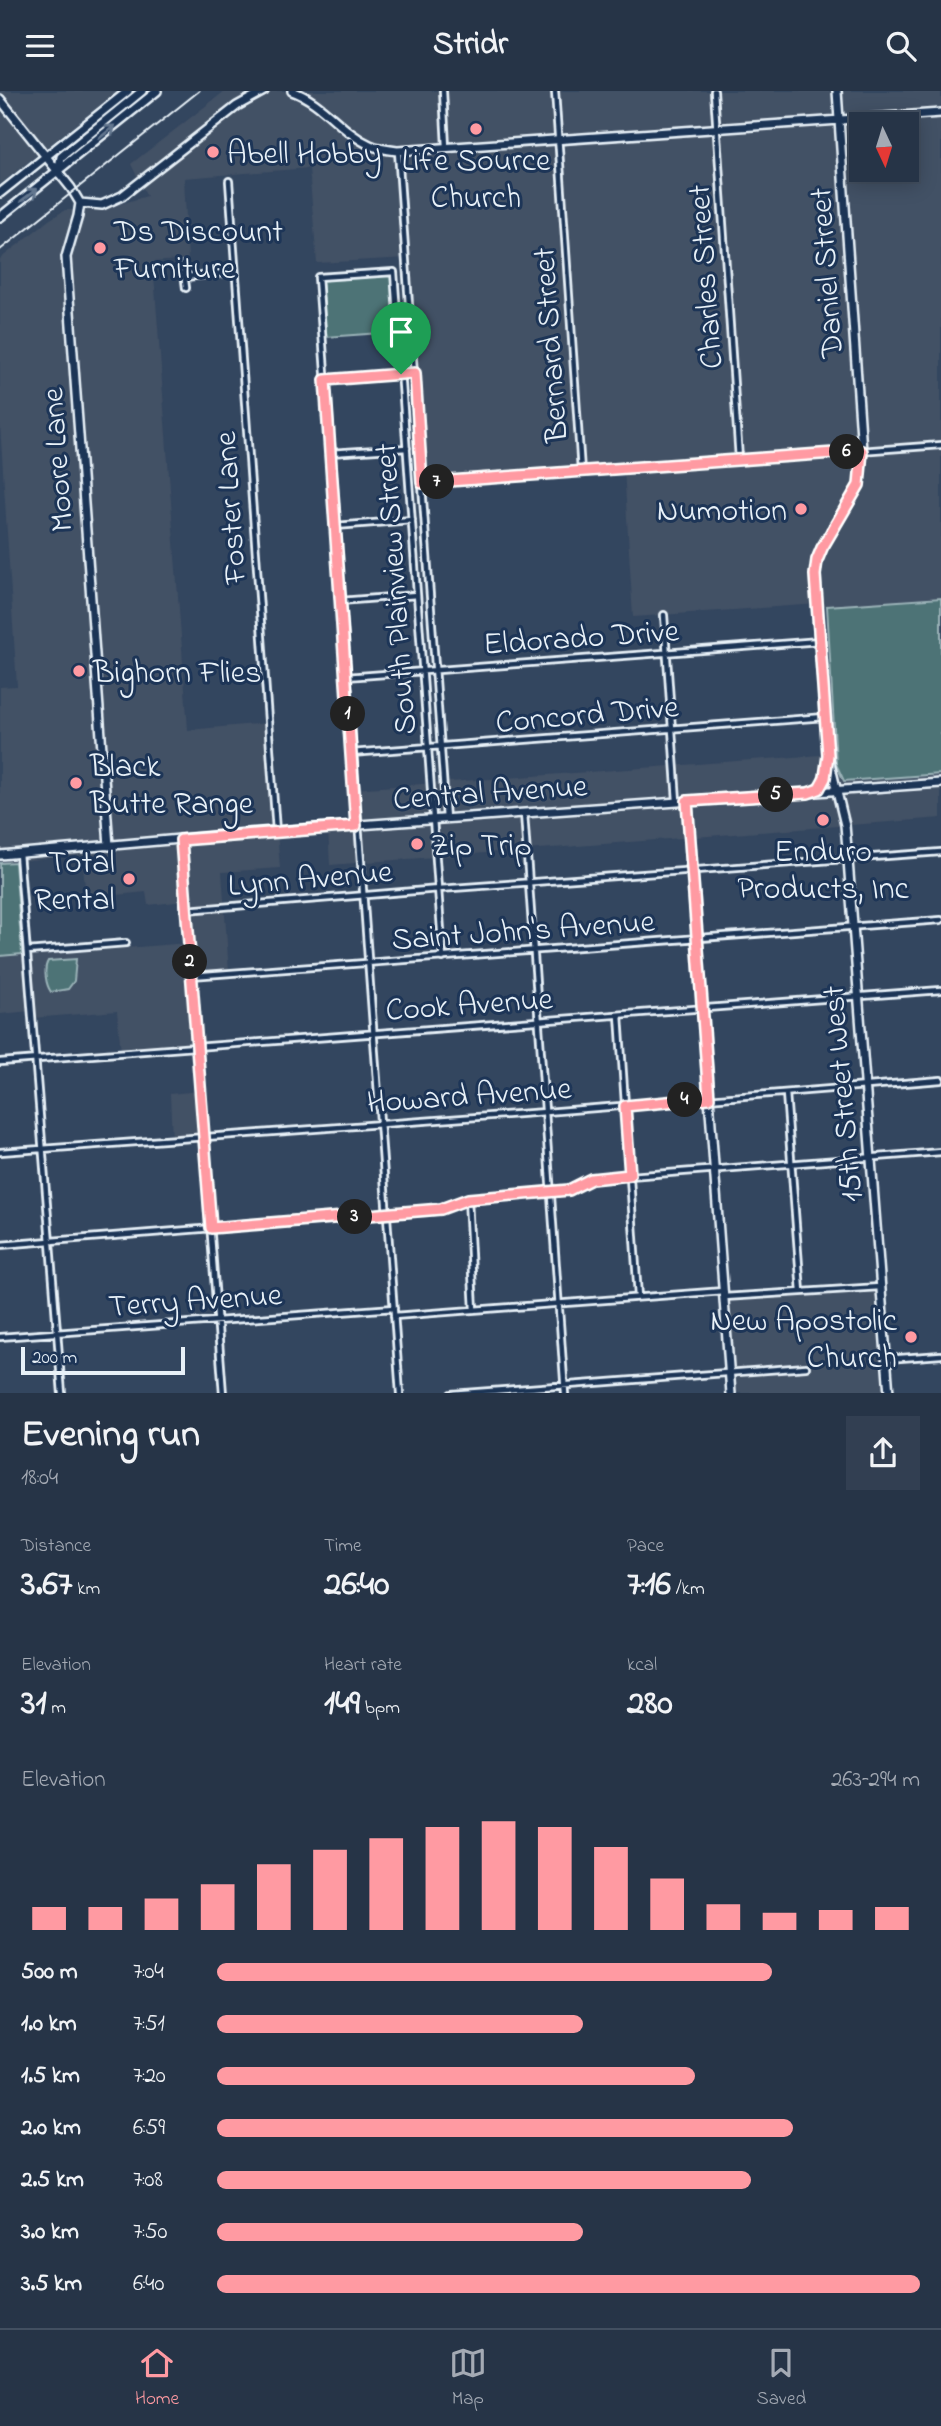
<!DOCTYPE html>
<meta charset="utf-8">
<style>
body{margin:0;font-family:"Indie Flower",sans-serif;background:#323f52;color:#f1f3f6;height:100vh;display:flex;flex-direction:column;font-size:26px;white-space:nowrap}
*{box-sizing:border-box;margin:0}
p{font-size:23px;color:#a4aab4}
.icon{flex:none;width:38px;height:38px;fill:none;stroke:currentColor;stroke-width:2;stroke-linecap:round;stroke-linejoin:round}
.map{position:relative;height:1302px;overflow:hidden}
.side{display:flex;flex-direction:column;background:#263447;flex:1}
.side>*{flex:none}
.needle{width:46px;rotate:176deg}
.tools{position:absolute;left:849px;top:21px;display:grid;gap:14px}
.tools a{display:grid;place-items:center;width:70px;height:70px;border-radius:0px;background:#263447;box-shadow:0 4px 18px #0003,0 0 0 2px #424f60;font-size:35px}
.scale{position:absolute;left:21px;bottom:18px;width:164px;box-sizing:border-box;padding-left:7px;border:4px solid #e8f1f8;border-top:0;font-size:19px;line-height:24px;white-space:nowrap;color:#e8f1f8;-webkit-text-stroke:5px #1d3557;paint-order:stroke}
.pin{position:absolute;display:grid;place-items:center;width:60px;height:60px;color:#fff;margin:-72px -30px;border-radius:50% 50% 50% 0;rotate:-45deg;box-shadow:0 0 7px #0007}
.pin .icon{rotate:45deg}
.km{position:absolute;width:35px;height:35px;margin:-18px;border-radius:50%;background:#222;color:#fff;font-size:19px;line-height:35px;text-align:center}
.round{display:grid;place-items:center;flex:none;width:74px;height:74px;border-radius:0px;background:#323f52}
.summary{display:flex;align-items:center;justify-content:space-between;height:119px;padding:0 21px}
h1{font-size:38px;font-weight:700;line-height:52px}
.metrics{display:grid;grid-template-columns:repeat(3,1fr);gap:10px;height:119px;padding:7px 21px}
.metrics div{display:grid;align-content:center}
.metrics b{font-size:35px;font-weight:700}
.metrics small{font-size:19px;font-weight:400}
.metrics p{font-size:19px}
.chart{height:196px;padding:14px 21px}
.chart p{display:flex;justify-content:space-between}
.chart svg{width:100%;height:126px;margin-top:7px;stroke:#ff9aa2;stroke-width:6}
ul{padding:0 21px;list-style:none;font-size:23px}
li{display:grid;grid-template-columns:112px 84px 1fr;align-items:center;height:52px}
li i{height:18px;border-radius:9px;background:#ff9aa2}
header{display:flex;justify-content:space-between;align-items:center;height:91px;padding:0 21px;background:#263447;font-size:32px;font-weight:700}
.menu{display:flex;justify-content:space-around;align-items:center;height:98px;border-top:2px solid #424f60;background:#263447;font-size:19px;color:#a4aab4}
.menu a{display:grid;justify-items:center;gap:4px}
.menu .active{color:#ff9aa2}
.map>svg:first-child{display:block}
</style>
<header><svg class="icon" aria-label="menu" viewBox="0 0 24 24"><path d="M4 6h16M4 12h16M4 18h16"/></svg>Stridr<svg class="icon" aria-label="search" viewBox="0 0 24 24"><circle cx="10" cy="10" r="6"/><path d="M15 15l6 6"/></svg></header>
<div class="map">
<svg width="941" height="1303" viewBox="0 0 941 1303">
<rect width="100%" height="100%" fill="#33465f"/>
<filter id="ink" filterUnits="userSpaceOnUse"><feTurbulence type="fractalNoise" baseFrequency=".0143" numOctaves="2"/><feDisplacementMap in="SourceGraphic" scale="14" xChannelSelector="R" yChannelSelector="G"/><feConvolveMatrix kernelMatrix="1 2 1 2 8 2 1 2 1" color-interpolation-filters="sRGB"/></filter>
<g filter="url(#ink)">
<!-- built -->
<path fill="#435165" fill-rule="evenodd" d="M0,0H118L0,93Z
M225,0H941V507L827,515L817,513L633,526L624,377L422,392L407,167L317,172L309,77L184,87L188,168L153,171L188,639L268,632L280,777L222,781L229,882L191,885L197,955L121,961L117,920L32,927L31,920L0,923V865L22,863L27,865L188,852L185,810L148,814L146,801L86,807L82,764L0,772V596L17,595L0,333V168L49,129L65,119H100L147,105L131,73ZM861,33H906V79H861Z
M835,663L836,673L844,690L941,683V727L330,774L328,737L356,735L354,698Z
M200,1000L204,1047L172,1049L170,1003Z
M882,1196L889,1302H731L724,1206Z"/>
<!-- green -->
<path fill="#4d7376" stroke="#9ab2b7" stroke-width="2" d="M391,183L395,241L326,246L322,188Z
M941,507V683L844,690L836,673L827,515Z
M15,771L22,863L0,865V772Z
M76,868L74,890L68,898L51,901C46,894 43,878 48,870Z"/>
<g fill="none" stroke-linecap="round" stroke-linejoin="round">
<defs>
<path id="street" d="M443,0L446,56
M555,0L581,380
M714,0L739,368
M398,60L446,728
M229,90L276,740
M183,174L186,197
M185,186L235,181
M325,289L415,282
M330,362L407,357
M422,392L941,354
M335,435L412,429
M340,510L417,504
M664,524L677,710
M346,586L820,550
M351,662L825,626
M524,722L565,1303
M181,749L223,1303
M19,762L62,1303
M186,819L439,798L941,761
M27,860L126,852
M191,885L941,829
M619,924L638,1206
M0,971L941,899
M786,1002L801,1201
M0,1061L546,1021L941,989
M468,1108L474,1219
M0,1154L429,1120L441,1118L468,1108L569,1099L591,1088L941,1061
M724,1206L880,1196
M394,1225L724,1200
M0,1246L394,1217
M887,1268L941,1264
M400,1303L318,186L394,181L443,867
M451,1303L806,1276"/>
<path id="secondary" d="M292,0C323,11 341,41 370,54C379,58 389,59 398,60L941,22
M837,0L862,360L859,394L822,457L817,469L815,484L828,664L845,734L848,769L889,1303
M0,8L71,97L80,112L78,125L66,166L109,755
M80,112L102,114L122,105L237,15L264,0
M814,700L823,694L827,672
M687,710L731,1303
M0,764L248,742L941,692"/>
<path id="primary" d="M58,82L61,66L142,0
M0,102L128,0
M0,126L157,0"/>
</defs>
<!-- street casing -->
<use href="#street" stroke="#e8f1f8" stroke-width="10"/>
<!-- secondary casing -->
<use href="#secondary" stroke="#e8f1f8" stroke-width="12"/>
<!-- primary casing -->
<use href="#primary" stroke="#e8f1f8" stroke-width="12"/>
<!-- street -->
<use href="#street" stroke="#1d3557" stroke-width="4.5"/>
<!-- secondary -->
<use href="#secondary" stroke="#1d3557" stroke-width="7"/>
<!-- primary -->
<use href="#primary" stroke="#1d3557" stroke-width="7"/>
<!-- rail -->
<path stroke="#e8f1f8" stroke-width="2" d="M0,159L199,0"/>
</g>
<!-- one-way arrows -->
<defs><path id="oneway-shaft" d="M-6 0H5M1.5-3L5.5 0L1.5 3" fill="none" stroke-width="1.6" stroke-linecap="round" stroke-linejoin="round" transform="scale(1.75)"/></defs>
<g stroke="#64778f">
<use href="#oneway-shaft" transform="translate(107 41) rotate(-39)"/>
<use href="#oneway-shaft" transform="translate(29 104) rotate(-38)"/>
</g>
</g>
<g fill="none" stroke-linecap="round" stroke-linejoin="round" filter="url(#ink)">
<defs>
<path id="route" d="M415,282L422,392L862,360L859,394L822,457L817,469L815,484L828,664L825,687L819,698L808,702L687,710L709,1007L625,1015L630,1084L591,1088L569,1099L468,1108L441,1118L211,1137L181,749L356,735L325,289Z"/>
</defs>
<!-- route casing -->
<use href="#route" stroke="#fff" stroke-width="14"/>
<!-- route -->
<use href="#route" stroke="#ff9aa2" stroke-width="9"/>
</g>
<!-- markers -->
<g fill="#ff9aa2" stroke="#1d3557" stroke-width="2.5">
<circle cx="476" cy="38" r="7"/>
<circle cx="213" cy="61" r="7"/>
<circle cx="100" cy="157" r="7"/>
<circle cx="801" cy="418" r="7"/>
<circle cx="79" cy="580" r="7"/>
<circle cx="76" cy="692" r="7"/>
<circle cx="823" cy="729" r="7"/>
<circle cx="417" cy="753" r="7"/>
<circle cx="129" cy="788" r="7"/>
<circle cx="911" cy="1246" r="7"/>
</g>
<g text-anchor="middle" stroke-width="6" stroke-linejoin="round" paint-order="stroke">
<!-- poi labels -->
<g font-size="32" fill="#e8f1f8" stroke="#1d3557" text-anchor="start">
<text x="227" y="72">Abell Hobby</text>
<text x="476" y="79" text-anchor="middle">Life Source<tspan x="476" dy="37">Church</tspan></text>
<text x="114" y="150">Ds Discount<tspan x="114" dy="37">Furniture</tspan></text>
<text x="787" y="429" text-anchor="end">Numotion</text>
<text x="93" y="591">Bighorn Flies</text>
<text x="90" y="685">Black<tspan x="90" dy="37">Butte Range</tspan></text>
<text x="431" y="764">Zip Trip</text>
<text x="823" y="770" text-anchor="middle">Enduro<tspan x="823" dy="37">Products, Inc</tspan></text>
<text x="115" y="781" text-anchor="end">Total<tspan x="115" dy="37">Rental</tspan></text>
<text x="897" y="1239" text-anchor="end">New Apostolic<tspan x="897" dy="37">Church</tspan></text>
</g>
<!-- street labels -->
<g font-size="32" fill="#e8f1f8" stroke="#1d3557">
<text transform="translate(825 182) rotate(-94)" y="11">Daniel Street</text>
<text transform="translate(704 186) rotate(-94)" y="11">Charles Street</text>
<text transform="translate(549 254) rotate(-94)" y="11">Bernard Street</text>
<text transform="translate(56 369) rotate(-94)" y="11">Moore Lane</text>
<text transform="translate(229 417) rotate(-94)" y="11">Foster Lane</text>
<text transform="translate(394 498) rotate(-94)" y="11">South Plainview Street</text>
<text transform="translate(581 545) rotate(-4)" y="11">Eldorado Drive</text>
<text transform="translate(587 622) rotate(-5)" y="11">Concord Drive</text>
<text transform="translate(490 700) rotate(-4)" y="11">Central Avenue</text>
<text transform="translate(310 786) rotate(-5)" y="11">Lynn Avenue</text>
<text transform="translate(523 838) rotate(-4)" y="11">Saint John's Avenue</text>
<text transform="translate(469 912) rotate(-4)" y="11">Cook Avenue</text>
<text transform="translate(469 1003) rotate(-4)" y="11">Howard Avenue</text>
<text transform="translate(841 1003) rotate(-95)" y="11">15th Street West</text>
<text transform="translate(195 1208) rotate(-4)" y="11">Terry Avenue</text>
</g>
</g>
</svg>
<div class="tools">
<a><svg class="needle" viewBox="-14 -14 28 28"><path d="M0-13l5 13h-10z" fill="#e53935"/><path d="M0 13l5-13h-10z" fill="#a4aab4"/></svg></a>
</div>
<div class="scale">200 m</div>
<div class="pin" style="left:401px;top:283px;background:#1e9e55"><svg class="icon" aria-label="arrive" viewBox="0 0 24 24"><path d="M6 21V4h12l-3 4 3 4H6"/></svg></div>
<b class="km" style="left:348px;top:623px">1</b>
<b class="km" style="left:190px;top:871px">2</b>
<b class="km" style="left:355px;top:1126px">3</b>
<b class="km" style="left:685px;top:1009px">4</b>
<b class="km" style="left:776px;top:704px">5</b>
<b class="km" style="left:847px;top:361px">6</b>
<b class="km" style="left:437px;top:391px">7</b>
</div>
<section class="side">
<div class="summary"><div><h1>Evening run</h1><p>18:04</p></div><a class="round"><svg class="icon" aria-label="share" viewBox="0 0 24 24"><path d="M12 15V3M7 8l5-5 5 5M5 13v7h14v-7"/></svg></a></div>
<div class="metrics">
<div><p>Distance</p><b>3.67<small> km</small></b></div>
<div><p>Time</p><b>26:40</b></div>
<div><p>Pace</p><b>7:16<small> /km</small></b></div>
</div>
<div class="metrics">
<div><p>Elevation</p><b>31<small> m</small></b></div>
<div><p>Heart rate</p><b>149<small> bpm</small></b></div>
<div><p>kcal</p><b>280</b></div>
</div>
<div class="chart"><p><span>Elevation</span>263–294 m</p>
<svg viewBox="0 0 160 44" preserveAspectRatio="none"><path d="M5 44V36M15 44V36M25 44V33M35 44V28M45 44V21M55 44V16M65 44V12M75 44V8M85 44V6M95 44V8M105 44V15M115 44V26M125 44V35M135 44V38M145 44V37M155 44V36"/></svg>
</div>
<ul>
<li><b>500 m</b>7:04<i style="width:79%"></i></li>
<li><b>1.0 km</b>7:51<i style="width:52%"></i></li>
<li><b>1.5 km</b>7:20<i style="width:68%"></i></li>
<li><b>2.0 km</b>6:59<i style="width:82%"></i></li>
<li><b>2.5 km</b>7:08<i style="width:76%"></i></li>
<li><b>3.0 km</b>7:50<i style="width:52%"></i></li>
<li><b>3.5 km</b>6:40<i style="width:100%"></i></li>
</ul>
</section>
<nav class="menu">
<a class="active"><svg class="icon" aria-label="home" viewBox="0 0 24 24"><path d="M3 11l9-7 9 7M6 9v11h12V9"/></svg>Home</a>
<a><svg class="icon" aria-label="map" viewBox="0 0 24 24"><path d="M3 6l6-2 6 2 6-2v14l-6 2-6-2-6 2zM9 4v14M15 6v14"/></svg>Map</a>
<a><svg class="icon" aria-label="saved" viewBox="0 0 24 24"><path d="M7 4h10v16l-5-4-5 4z"/></svg>Saved</a>
</nav>
